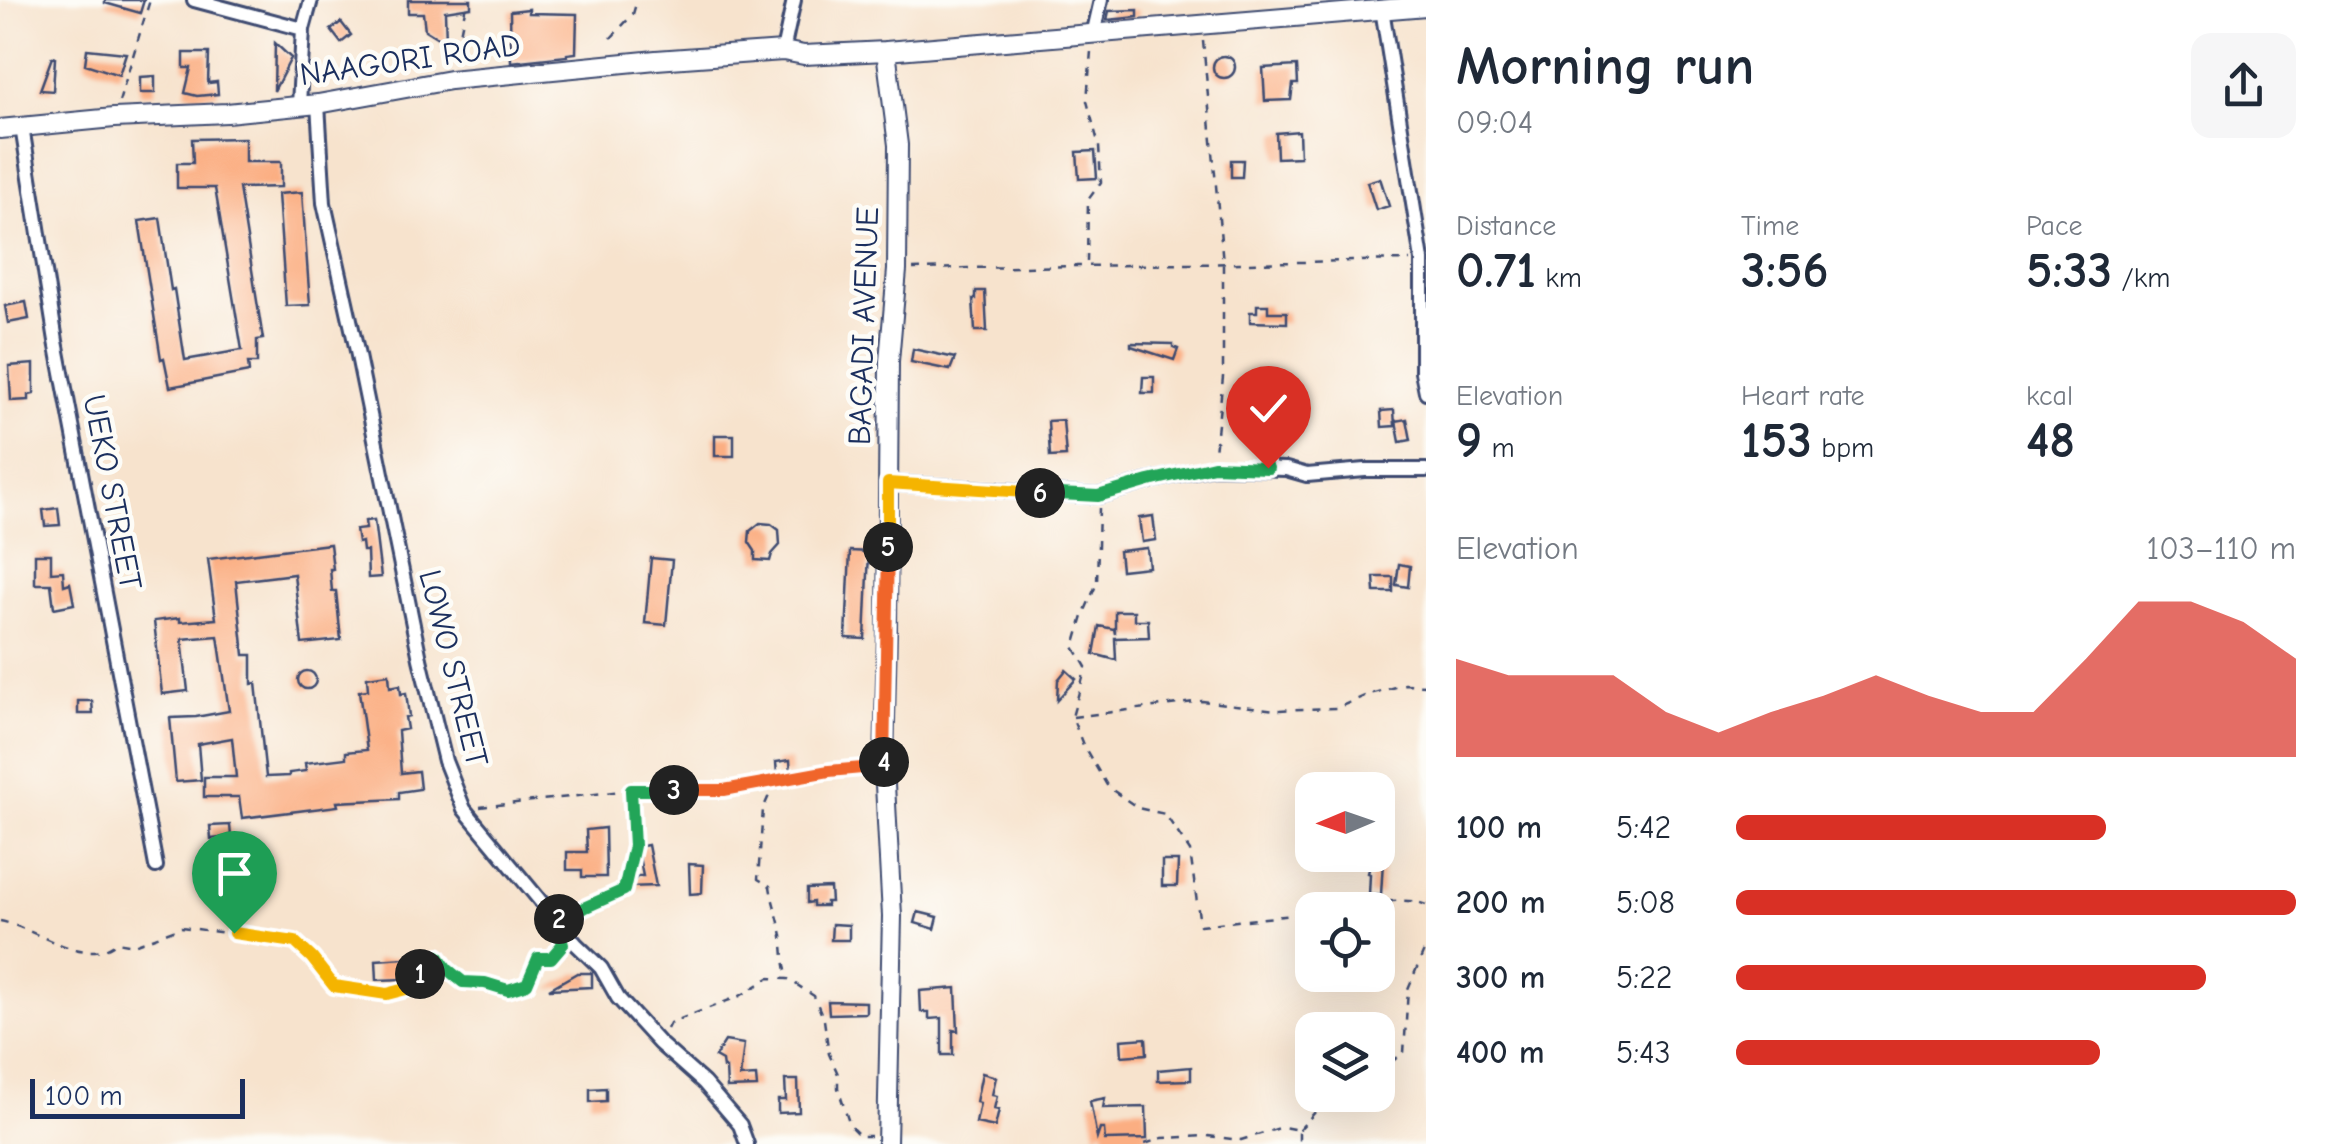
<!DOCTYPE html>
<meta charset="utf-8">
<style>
body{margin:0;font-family:"Comic Neue",sans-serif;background:#f6f6f7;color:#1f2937;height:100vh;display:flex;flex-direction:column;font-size:38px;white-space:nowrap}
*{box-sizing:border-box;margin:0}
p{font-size:32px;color:#747a83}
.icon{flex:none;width:55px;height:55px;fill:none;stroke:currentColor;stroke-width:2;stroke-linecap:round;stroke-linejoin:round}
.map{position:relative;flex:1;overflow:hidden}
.sheet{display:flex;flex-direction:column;background:#fff;width:900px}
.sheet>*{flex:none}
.needle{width:65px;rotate:268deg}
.fabs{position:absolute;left:1295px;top:772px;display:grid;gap:20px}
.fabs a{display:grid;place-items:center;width:100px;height:100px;border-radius:20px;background:#fff;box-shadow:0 10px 40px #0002;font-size:50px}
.scale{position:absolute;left:30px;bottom:25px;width:215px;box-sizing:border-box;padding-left:10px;border:5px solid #1b2f5e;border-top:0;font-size:28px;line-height:35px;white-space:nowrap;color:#1b2f5e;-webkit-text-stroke:8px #fdfcf7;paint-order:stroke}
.pin{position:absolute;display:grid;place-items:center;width:85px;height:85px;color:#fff;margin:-102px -42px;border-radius:50% 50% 50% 0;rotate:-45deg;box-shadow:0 0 10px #0007}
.pin .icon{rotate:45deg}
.km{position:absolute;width:50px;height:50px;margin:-25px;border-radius:50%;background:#222;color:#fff;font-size:28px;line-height:50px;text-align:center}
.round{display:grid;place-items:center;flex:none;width:105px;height:105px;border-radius:20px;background:#f6f6f7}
.head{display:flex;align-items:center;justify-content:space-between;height:170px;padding:0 30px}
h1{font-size:55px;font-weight:700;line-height:75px}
.metrics{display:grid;grid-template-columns:repeat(3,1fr);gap:15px;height:170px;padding:10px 30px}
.metrics div{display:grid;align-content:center}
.metrics b{font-size:50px;font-weight:700}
.metrics small{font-size:28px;font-weight:400}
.metrics p{font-size:28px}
.chart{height:280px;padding:20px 30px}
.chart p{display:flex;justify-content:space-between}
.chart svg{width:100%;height:180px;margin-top:10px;fill:#d93025;opacity:.7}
ul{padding:0 30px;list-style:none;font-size:32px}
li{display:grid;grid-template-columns:160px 120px 1fr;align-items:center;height:75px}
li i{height:25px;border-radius:12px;background:#d93025}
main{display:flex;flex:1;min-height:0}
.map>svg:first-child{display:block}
</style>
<main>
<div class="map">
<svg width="1426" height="1144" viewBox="0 0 1426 1144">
<rect width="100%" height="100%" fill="#fdfcf7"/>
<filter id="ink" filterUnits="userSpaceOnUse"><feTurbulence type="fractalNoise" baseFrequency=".01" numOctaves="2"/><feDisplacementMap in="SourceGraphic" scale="20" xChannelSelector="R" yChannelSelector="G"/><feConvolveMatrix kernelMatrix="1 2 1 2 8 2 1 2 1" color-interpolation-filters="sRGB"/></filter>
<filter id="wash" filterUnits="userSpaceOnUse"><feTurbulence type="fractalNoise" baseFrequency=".0048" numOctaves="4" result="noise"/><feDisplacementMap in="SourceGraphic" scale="40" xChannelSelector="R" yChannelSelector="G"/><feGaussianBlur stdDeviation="2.25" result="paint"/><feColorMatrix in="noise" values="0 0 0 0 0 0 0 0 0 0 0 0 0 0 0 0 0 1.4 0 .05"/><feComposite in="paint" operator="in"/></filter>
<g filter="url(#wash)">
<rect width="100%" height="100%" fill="#f7e3cd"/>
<g id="blocks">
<!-- building -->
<path fill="#fbae82" d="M105,0H144L140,13L105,3Z
M408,0H471V7L445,11L446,43L425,30L423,13H408Z
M529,9V13L577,14L576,53L567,54V56L511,62L510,11Z
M1138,10V17L1107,20L1109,11Z
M341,22L351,35L341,43L331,30Z
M275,43L291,58L274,91Z
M87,49L126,53L119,75L85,64Z
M184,53H209L208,83L217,82L218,94L197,96L185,93L191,68H184Z
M1213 67a11 11 0 1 1 22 0a11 11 0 1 1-22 0Z
M52,57L55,58L53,91L40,90Z
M1297,66L1298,84H1293L1291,100L1265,101L1263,68Z
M155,76V93H140V77Z
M1299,131L1300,157L1277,158L1276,133Z
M245,138V162H281V187L239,188L263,339L257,340V363H248L249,372L170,387L164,358L161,359L139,221L160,218L171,290L174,289L185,360L242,350L215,188H177V163H193L192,139Z
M1095,151L1097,178L1079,179L1077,152Z
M1231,160H1243L1242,177H1231Z
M1380,178L1389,206L1376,210L1367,182Z
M302,192L310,305L286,306L278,194Z
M976,291H985L987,331H975L973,299H976Z
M26,302L29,319L8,323L5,306Z
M1257,305H1268V312H1287V323L1250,322V312H1257Z
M1131,343L1173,344V347L1178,349L1174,360L1131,346Z
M913,349L955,358L950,370L911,362Z
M34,364V394L29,395V400L11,401L9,366Z
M1143,377H1154V393H1142Z
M1394,410L1395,426L1382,427L1381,411Z
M1407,419L1411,440L1400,442L1396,421Z
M1063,420L1066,456L1050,457L1048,421Z
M715,435H734V456H715Z
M58,508L60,525L45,526L43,510Z
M1153,516L1156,540L1142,542L1139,518Z
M374,520L381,577L368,578L367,551H363L362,542L358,543L356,530L366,529L365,521Z
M760,523L771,524L779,530L780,545L772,554L770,561L755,560V551L749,542L750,531Z
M330,544L333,569H330L332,591H336L341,640L302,644L294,574L236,581L244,655H252V684L256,683L266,777L289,776V773L306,771L305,763L346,758V752L367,750L359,691L368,690L367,677L389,674L390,687L400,685L401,694L406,693L409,716L405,717L407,729L398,731L401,773L418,771L420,789L399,792V799L337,802L338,806L242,818L239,797H204V777H236L232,738L198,744L201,780L176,782L170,718L196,717L229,711L218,636L182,639L188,691L162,694L154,621L180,618V622L216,619L208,559Z
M1147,548L1149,567L1121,570L1119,551Z
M850,551L869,552L865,639L846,638Z
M35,554H51V572L63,571L64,585L70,583L74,604L54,608L51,584H35Z
M651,558L672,560L666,625L645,623Z
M1399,564L1410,566L1408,587L1396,585Z
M1374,577H1393V592H1375Z
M1115,611H1134V620H1148L1149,637L1115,638L1116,660L1094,654L1099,626L1114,629L1115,634Z
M1066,670L1076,679L1057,700L1058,680Z
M298 680a9 9 0 1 1 18 0a9 9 0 1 1-18 0Z
M78,701H92L93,714H78Z
M790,760L791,774L777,775L776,762Z
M230,825L231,837L211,839L210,826Z
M605,828L606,877H582V870H567V852H587L586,830Z
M648,845L656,886L627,887L638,876H643L637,847Z
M1372,858L1383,861L1381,895H1369L1370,874L1368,873Z
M1162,861H1178L1177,886H1162Z
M689,864L703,865L702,893L690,894Z
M830,888L831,902H826V906H813V902L807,903V889Z
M918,912L938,917L935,929L915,923Z
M832,924L849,925V940H831Z
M405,958V979L377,980L376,960Z
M577,973H592V987L549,989Z
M956,988L958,1031L953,1030V1055H942V1018L929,1019V1012H921L920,991Z
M828,1001L866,1002V1013L829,1014Z
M1146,1038L1147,1054L1122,1056L1121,1040Z
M725,1041L744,1044L740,1077L756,1076L757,1087L727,1088L726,1068H723L722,1061L715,1057Z
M1191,1067V1080L1158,1081V1070Z
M982,1073L996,1077L992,1095L997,1096L994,1109L999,1110L995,1127L976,1123L980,1103L976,1102Z
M785,1080H798L799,1112L778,1113V1100H786Z
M606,1088V1101L590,1102V1089Z
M1105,1098L1103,1108L1146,1107L1147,1139L1105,1140L1104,1129H1100L1097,1138L1090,1101Z"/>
</g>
</g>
<g filter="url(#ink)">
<use href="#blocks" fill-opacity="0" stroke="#3c4a6f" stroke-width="2.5"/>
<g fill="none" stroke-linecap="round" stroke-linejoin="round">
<defs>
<path id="street" d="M194,0L303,29
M1382,9L1422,260V372L1426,392
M1093,35L1101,0
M783,51L794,0
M318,104L324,203L357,351L420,659L445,761L464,809L576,944L601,968L618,998L659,1043L704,1083L740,1125L747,1144
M299,105L303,29L311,0
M22,127L56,341L156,866
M888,483L1098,496L1149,481L1214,467L1286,469L1307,475L1365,470H1426"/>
<path id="secondary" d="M886,51L898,145L897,270L889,361L887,632L884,766L892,916L887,1144
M0,129L114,118L227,113L318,104L450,80L656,60L783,51L804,55L886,51L1426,6"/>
</defs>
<!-- street casing -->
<use href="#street" stroke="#3c4a6f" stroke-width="18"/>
<!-- secondary casing -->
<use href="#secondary" stroke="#3c4a6f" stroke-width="22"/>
<!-- path -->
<path stroke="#3c4a6f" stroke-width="2.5" stroke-dasharray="8 8" stroke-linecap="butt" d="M611,38L633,14L637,0
M1203,41L1223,263V377L1215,452
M454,62L467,0
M119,102L150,0
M1087,262L1088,200L1101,182L1099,146L1087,101L1091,51
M913,269L1410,260
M1099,508L1097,583L1084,613L1074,647L1086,667L1072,717L1083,745L1108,787L1138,808L1165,814L1190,851L1200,925L1312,913
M1073,717L1202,701L1276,710L1337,708L1367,695L1405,684L1426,685
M775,782L763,809L758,879L770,886C772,901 777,913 780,927C785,944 782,961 788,977
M480,807L631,790H724L829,771L869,768
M1341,910C1367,907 1401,894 1426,905
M572,913L624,890L634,846L631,790
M0,921C36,928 84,969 117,942L134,945L181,927L295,942L312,958L334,986L387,994L409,988L438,955L447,969L463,983H485L509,990L527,984L538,958H551L561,946
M667,1029L670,1023L740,996L769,978L788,979L814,996L824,1020L829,1054L838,1074V1088L850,1126L860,1136H871
M1378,1071L1404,1053L1408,989L1426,946
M1299,1130L1325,1101L1337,1095
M1145,1144L1162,1138L1207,1136L1241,1140L1283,1127L1299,1130V1144"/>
<!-- street -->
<use href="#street" stroke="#fff" stroke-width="12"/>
<!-- secondary -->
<use href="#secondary" stroke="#fff" stroke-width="18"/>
</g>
</g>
<g fill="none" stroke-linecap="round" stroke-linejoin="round" filter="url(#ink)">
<defs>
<path id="split-1" d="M234,933L295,942L312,958L334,986L387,994L410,988L420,974"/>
<path id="split-2" d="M420,974L438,956L447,969L463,982L485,983L508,990L527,984L538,958H551L563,944L557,921L559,919"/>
<path id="split-3" d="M559,919L624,890L634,846L631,790H674"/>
<path id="split-4" d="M674,790H724L829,771L884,766V762"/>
<path id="split-5" d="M884,762L888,547"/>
<path id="split-6" d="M888,547V483L1040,493"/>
<path id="split-7" d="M1040,493L1098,496L1149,481L1214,466L1268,468"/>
</defs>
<!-- split-1 casing -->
<use href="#split-1" stroke="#fff" stroke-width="20"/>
<!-- split-2 casing -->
<use href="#split-2" stroke="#fff" stroke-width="20"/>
<!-- split-3 casing -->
<use href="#split-3" stroke="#fff" stroke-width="20"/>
<!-- split-4 casing -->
<use href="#split-4" stroke="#fff" stroke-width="20"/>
<!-- split-5 casing -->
<use href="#split-5" stroke="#fff" stroke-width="20"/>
<!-- split-6 casing -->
<use href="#split-6" stroke="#fff" stroke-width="20"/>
<!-- split-7 casing -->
<use href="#split-7" stroke="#fff" stroke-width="20"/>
<!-- split-1 -->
<use href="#split-1" stroke="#f5b400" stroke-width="12"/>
<!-- split-2 -->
<use href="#split-2" stroke="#22a559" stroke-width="12"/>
<!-- split-3 -->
<use href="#split-3" stroke="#22a559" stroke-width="12"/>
<!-- split-4 -->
<use href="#split-4" stroke="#f0652b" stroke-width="12"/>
<!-- split-5 -->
<use href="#split-5" stroke="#f0652b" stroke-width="12"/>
<!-- split-6 -->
<use href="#split-6" stroke="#f5b400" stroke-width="12"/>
<!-- split-7 -->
<use href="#split-7" stroke="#22a559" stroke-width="12"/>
</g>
<g text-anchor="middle" stroke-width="9" stroke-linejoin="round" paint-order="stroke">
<!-- street labels -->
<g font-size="32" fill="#1b2f5e" stroke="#fdfcf7">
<text transform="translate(410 59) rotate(-8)" y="11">NAAGORI ROAD</text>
<text transform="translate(863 326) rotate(-88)" y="11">BAGADI AVENUE</text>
<text transform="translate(113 492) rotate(79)" y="11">UEKO STREET</text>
<text transform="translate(454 668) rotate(76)" y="11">LOWO STREET</text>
</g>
</g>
</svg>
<div class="fabs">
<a><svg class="needle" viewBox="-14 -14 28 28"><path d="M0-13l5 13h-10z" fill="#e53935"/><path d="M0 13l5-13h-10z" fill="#747a83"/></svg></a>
<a><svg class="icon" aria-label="locate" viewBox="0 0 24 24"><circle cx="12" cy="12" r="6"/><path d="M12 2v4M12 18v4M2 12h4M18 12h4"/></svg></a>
<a><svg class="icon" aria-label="layers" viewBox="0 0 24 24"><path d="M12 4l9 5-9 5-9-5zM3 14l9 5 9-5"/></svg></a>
</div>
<div class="scale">100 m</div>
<div class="pin" style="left:234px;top:933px;background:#1e9e55"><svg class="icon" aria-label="arrive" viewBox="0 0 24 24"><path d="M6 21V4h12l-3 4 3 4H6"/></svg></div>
<div class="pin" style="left:1268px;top:468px;background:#d93025"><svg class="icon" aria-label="check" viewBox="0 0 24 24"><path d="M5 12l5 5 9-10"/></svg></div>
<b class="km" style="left:420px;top:974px">1</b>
<b class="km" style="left:559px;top:919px">2</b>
<b class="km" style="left:674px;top:790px">3</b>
<b class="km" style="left:884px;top:762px">4</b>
<b class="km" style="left:888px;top:547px">5</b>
<b class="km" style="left:1040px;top:493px">6</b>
</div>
<section class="sheet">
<div class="head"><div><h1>Morning run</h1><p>09:04</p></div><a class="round"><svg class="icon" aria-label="share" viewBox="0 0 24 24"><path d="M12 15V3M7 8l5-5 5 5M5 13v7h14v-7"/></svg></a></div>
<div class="metrics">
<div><p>Distance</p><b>0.71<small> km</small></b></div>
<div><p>Time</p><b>3:56</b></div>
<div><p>Pace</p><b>5:33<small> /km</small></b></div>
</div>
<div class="metrics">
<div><p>Elevation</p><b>9<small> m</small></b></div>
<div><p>Heart rate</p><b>153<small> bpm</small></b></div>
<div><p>kcal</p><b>48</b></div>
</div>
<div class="chart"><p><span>Elevation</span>103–110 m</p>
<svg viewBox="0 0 160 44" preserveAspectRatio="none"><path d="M0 44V20L10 24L20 24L30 24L40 33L50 38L60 33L70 29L80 24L90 29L100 33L110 33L120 20L130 6L140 6L150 11L160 20V44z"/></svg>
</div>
<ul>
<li><b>100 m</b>5:42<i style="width:66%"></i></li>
<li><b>200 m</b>5:08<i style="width:100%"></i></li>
<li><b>300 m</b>5:22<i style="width:84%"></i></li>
<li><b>400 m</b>5:43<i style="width:65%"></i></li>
</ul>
</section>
</main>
